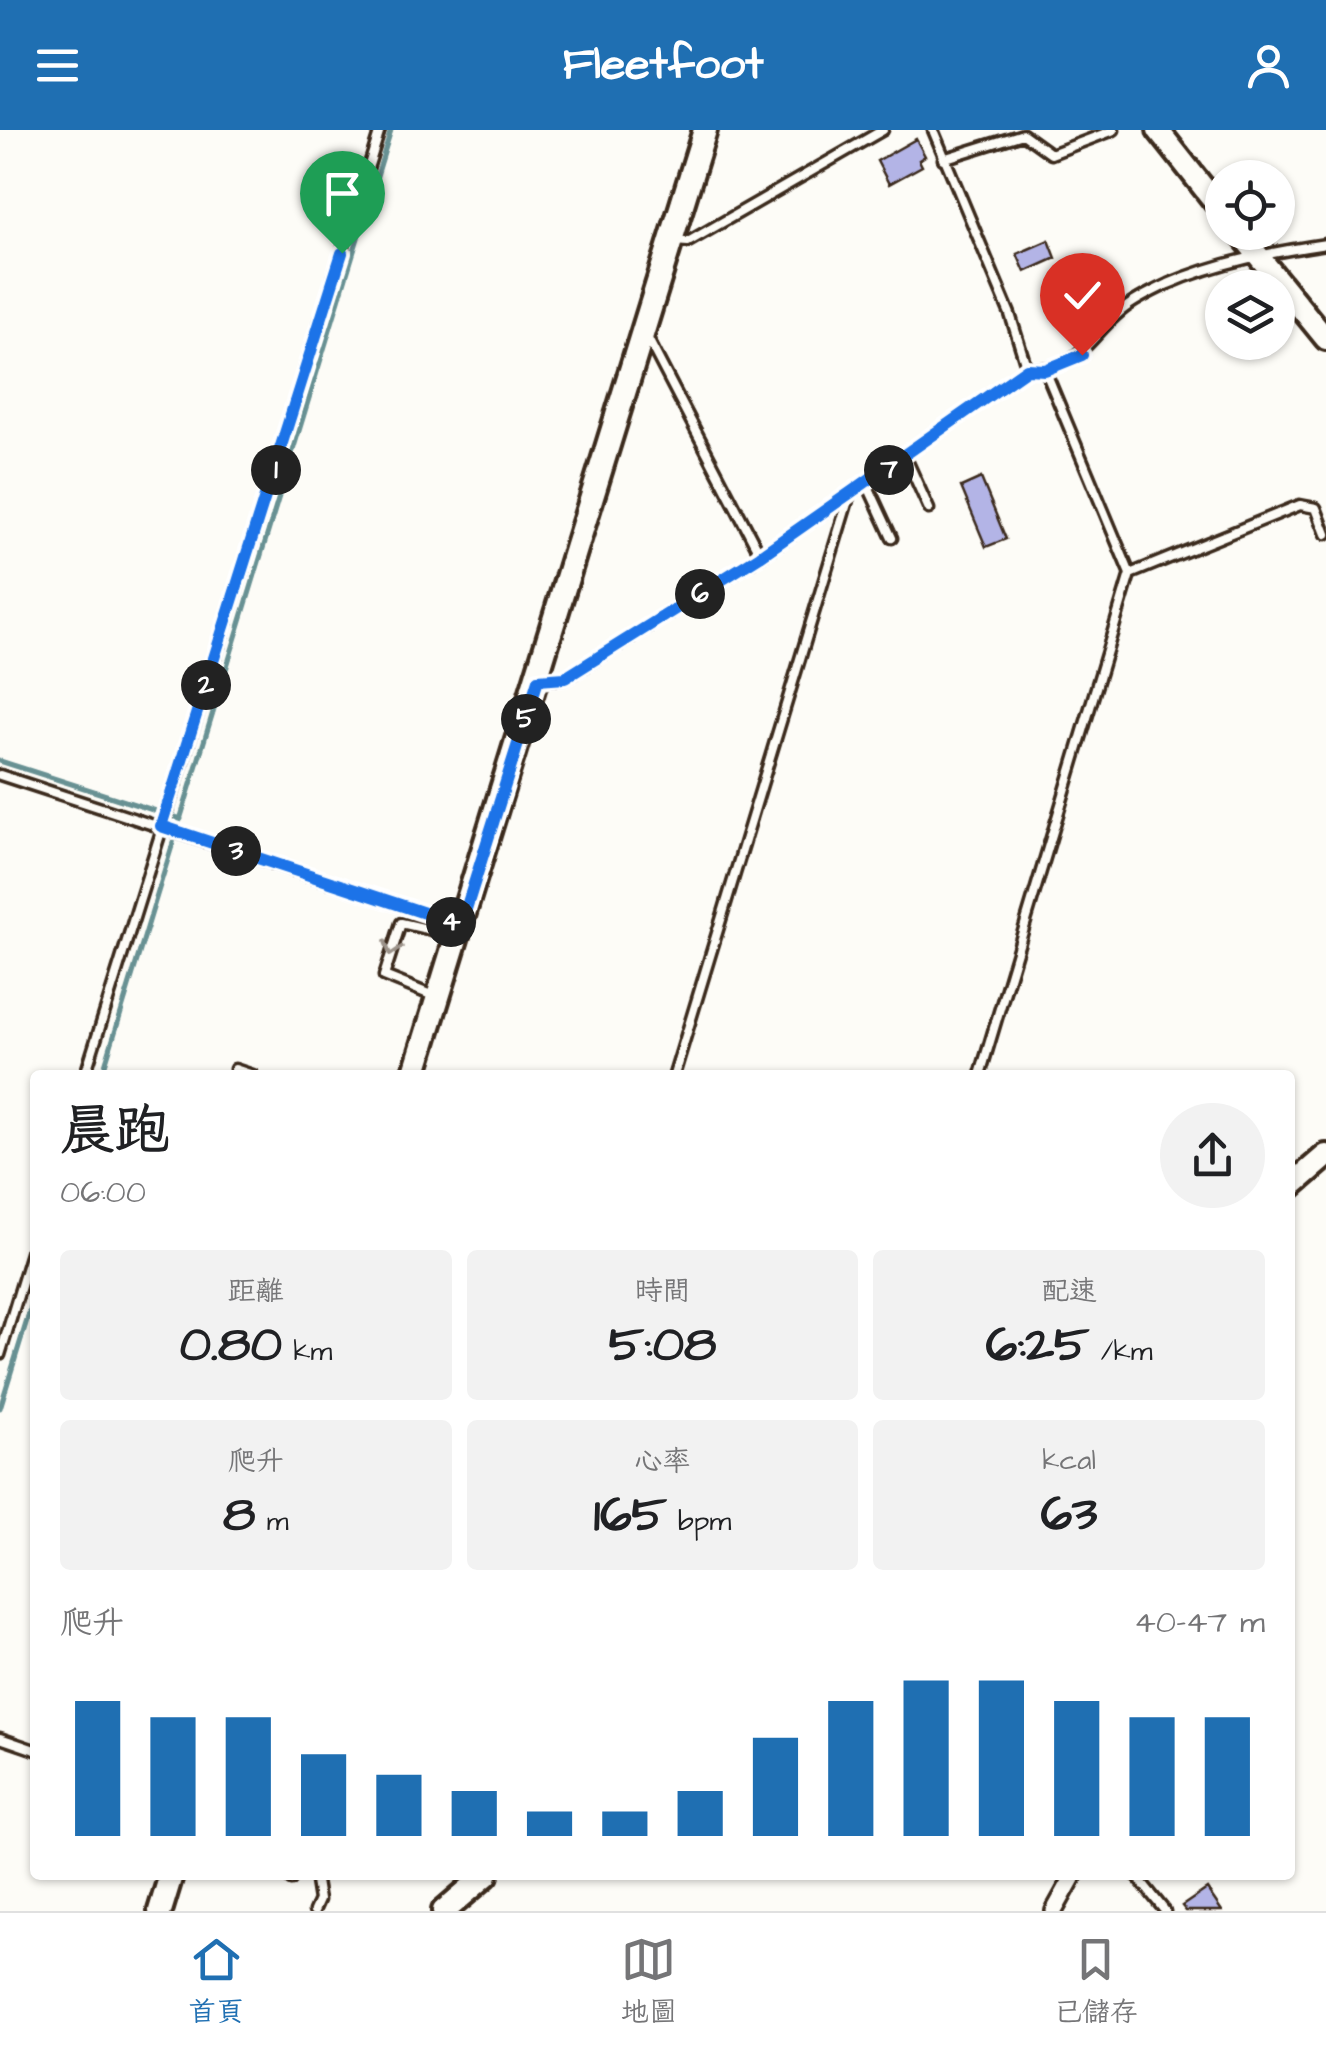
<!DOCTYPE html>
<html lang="zh-TW">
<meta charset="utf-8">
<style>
body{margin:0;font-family:"Architects Daughter","LXGW WenKai TC",sans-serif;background:#f2f2f2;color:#202124;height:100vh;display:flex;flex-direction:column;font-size:38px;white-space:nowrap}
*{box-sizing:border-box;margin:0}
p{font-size:32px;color:#757577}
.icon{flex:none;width:55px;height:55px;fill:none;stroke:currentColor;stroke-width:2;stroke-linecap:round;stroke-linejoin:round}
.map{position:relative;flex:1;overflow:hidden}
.details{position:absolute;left:30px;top:940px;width:1265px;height:810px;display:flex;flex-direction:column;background:#fff;border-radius:10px;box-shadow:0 2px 8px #0004}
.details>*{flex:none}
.fabs{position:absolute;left:1205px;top:30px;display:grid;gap:20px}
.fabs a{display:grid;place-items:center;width:90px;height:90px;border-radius:50%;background:#fff;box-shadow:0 2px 8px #0004;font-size:50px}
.pin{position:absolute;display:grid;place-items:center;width:85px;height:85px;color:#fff;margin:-102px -42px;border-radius:50% 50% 50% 0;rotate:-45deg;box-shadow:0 0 10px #0007}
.pin .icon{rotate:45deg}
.km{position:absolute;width:50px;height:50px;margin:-25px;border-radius:50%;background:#222;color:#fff;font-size:28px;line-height:50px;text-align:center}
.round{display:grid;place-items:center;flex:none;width:105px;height:105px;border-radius:52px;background:#f2f2f2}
.headline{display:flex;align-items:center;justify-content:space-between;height:170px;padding:0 30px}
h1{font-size:55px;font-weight:700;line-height:75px}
.figures{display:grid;grid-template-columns:repeat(3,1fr);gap:15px;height:170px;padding:10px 30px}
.figures div{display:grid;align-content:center;border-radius:10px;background:#f2f2f2;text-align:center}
.figures b{font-size:50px;font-weight:700}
.figures small{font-size:28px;font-weight:400}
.figures p{font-size:28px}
.chart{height:280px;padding:20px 30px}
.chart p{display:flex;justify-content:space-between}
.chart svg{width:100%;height:180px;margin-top:10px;stroke:#1f6fb2;stroke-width:6}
header{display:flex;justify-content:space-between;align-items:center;height:130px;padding:0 30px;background:#1f6fb2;color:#fff;font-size:45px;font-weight:700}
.menu{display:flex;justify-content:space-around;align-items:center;height:140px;border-top:2px solid #e0e0e0;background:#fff;font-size:28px;color:#757577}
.menu a{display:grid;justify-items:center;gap:5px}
.menu .current{color:#1f6fb2}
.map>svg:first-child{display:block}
</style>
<header><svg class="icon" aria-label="menu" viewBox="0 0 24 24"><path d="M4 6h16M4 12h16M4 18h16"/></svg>Fleetfoot<svg class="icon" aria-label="person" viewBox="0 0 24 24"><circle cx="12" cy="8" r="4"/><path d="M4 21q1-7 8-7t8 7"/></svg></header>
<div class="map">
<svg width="1326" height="1781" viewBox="0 0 1326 1781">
<rect width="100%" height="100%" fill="#fdfcf7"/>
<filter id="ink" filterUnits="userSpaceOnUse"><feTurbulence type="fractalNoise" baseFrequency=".01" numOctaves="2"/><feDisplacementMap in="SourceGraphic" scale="20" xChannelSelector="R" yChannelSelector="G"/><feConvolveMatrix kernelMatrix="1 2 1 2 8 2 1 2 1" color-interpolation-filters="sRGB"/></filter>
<g filter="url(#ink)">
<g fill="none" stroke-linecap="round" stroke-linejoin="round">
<!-- stream -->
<path stroke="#679193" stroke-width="5" d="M0,631L181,689
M102,945L391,0
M670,945L695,863
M0,1278L35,1164"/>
</g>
<!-- building -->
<path fill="#b3b4e6" stroke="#3b2a1e" stroke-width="2.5" d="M916,9L925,26L919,30L922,36L889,54L877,31Z
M1049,110L1056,128L1025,142L1017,124Z
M981,348L1006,409L986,417L961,357Z
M1207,1759L1222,1781H1186L1182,1776Z"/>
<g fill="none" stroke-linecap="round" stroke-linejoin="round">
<defs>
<path id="service" d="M933,0L1010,184L1027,239
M943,29L1023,4L1051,24L1114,0
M673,111L688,112L883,0
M647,207L761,426
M906,328L929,379
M867,354L892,408
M1130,444L1300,375L1316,378L1326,404
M538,550L565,549L761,426L1027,239C1080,240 1086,210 1121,181C1133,171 1153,161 1168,154C1219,132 1272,122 1326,114
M0,645L457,794
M436,867L384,846L401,793L453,805
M235,939L253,945
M85,945L380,0
M674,945L849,367
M980,945L1130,444L1045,240
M0,1225L35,1110
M0,1608L35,1620
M288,1745L291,1750
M1136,1745L1165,1781
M314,1781L319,1770L315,1745"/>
<path id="minor" d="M1054,1781L1074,1745"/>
<path id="tertiary" d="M1158,0L1222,81
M1239,102L1326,209"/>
<path id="secondary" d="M414,945L705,0
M1290,1057L1326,1026
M160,1781L171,1745
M444,1781L486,1745"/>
</defs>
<!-- service casing -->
<use href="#service" stroke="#3b2a1e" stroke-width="15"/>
<!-- minor casing -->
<use href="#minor" stroke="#3b2a1e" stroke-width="22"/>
<!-- tertiary casing -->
<use href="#tertiary" stroke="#3b2a1e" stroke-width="28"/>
<!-- secondary casing -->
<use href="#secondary" stroke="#3b2a1e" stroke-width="30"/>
<!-- service -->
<use href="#service" stroke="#fdfcf7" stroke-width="8"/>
<!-- minor -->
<use href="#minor" stroke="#fdfcf7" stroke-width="15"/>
<!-- tertiary -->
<use href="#tertiary" stroke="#fdfcf7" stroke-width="20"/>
<!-- secondary -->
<use href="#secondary" stroke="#fdfcf7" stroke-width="22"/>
</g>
<!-- one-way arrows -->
<defs><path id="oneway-chevron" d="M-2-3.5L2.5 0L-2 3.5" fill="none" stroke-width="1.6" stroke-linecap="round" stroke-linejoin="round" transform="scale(2.5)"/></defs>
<use stroke="#9c938a" href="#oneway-chevron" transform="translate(392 819) rotate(107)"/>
</g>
<g fill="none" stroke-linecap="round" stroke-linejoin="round" filter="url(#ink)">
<defs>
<path id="route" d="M342,123L161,696L461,795L538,550L565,548L760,426L1027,239L1045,240L1082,225"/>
</defs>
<!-- route casing -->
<use href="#route" stroke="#fff" stroke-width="20"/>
<!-- route -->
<use href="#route" stroke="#1a73e8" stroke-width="12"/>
</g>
</svg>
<div class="fabs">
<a><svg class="icon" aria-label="locate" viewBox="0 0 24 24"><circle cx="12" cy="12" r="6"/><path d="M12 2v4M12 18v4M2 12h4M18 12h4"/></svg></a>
<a><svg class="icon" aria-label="layers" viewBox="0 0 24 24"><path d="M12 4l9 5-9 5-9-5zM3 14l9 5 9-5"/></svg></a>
</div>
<div class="pin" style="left:342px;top:123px;background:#1e9e55"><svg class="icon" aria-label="arrive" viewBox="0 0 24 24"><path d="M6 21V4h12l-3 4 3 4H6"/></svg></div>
<div class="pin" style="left:1082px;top:225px;background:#d93025"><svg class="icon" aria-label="check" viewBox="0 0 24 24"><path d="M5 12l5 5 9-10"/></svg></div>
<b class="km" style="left:276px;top:340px">1</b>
<b class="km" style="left:206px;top:555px">2</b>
<b class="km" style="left:236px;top:721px">3</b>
<b class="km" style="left:451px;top:792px">4</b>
<b class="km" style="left:526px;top:589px">5</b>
<b class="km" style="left:700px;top:464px">6</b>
<b class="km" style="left:889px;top:340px">7</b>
<section class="details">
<div class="headline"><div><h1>晨跑</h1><p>06:00</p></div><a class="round"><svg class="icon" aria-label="share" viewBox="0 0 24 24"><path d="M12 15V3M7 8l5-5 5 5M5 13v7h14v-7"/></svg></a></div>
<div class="figures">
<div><p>距離</p><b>0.80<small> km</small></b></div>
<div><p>時間</p><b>5:08</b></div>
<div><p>配速</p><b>6:25<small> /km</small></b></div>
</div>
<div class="figures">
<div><p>爬升</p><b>8<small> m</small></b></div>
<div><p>心率</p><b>165<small> bpm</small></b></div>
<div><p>kcal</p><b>63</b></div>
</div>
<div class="chart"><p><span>爬升</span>40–47 m</p>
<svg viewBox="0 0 160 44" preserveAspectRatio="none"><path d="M5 44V11M15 44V15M25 44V15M35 44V24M45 44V29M55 44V33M65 44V38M75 44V38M85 44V33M95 44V20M105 44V11M115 44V6M125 44V6M135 44V11M145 44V15M155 44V15"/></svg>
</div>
</section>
</div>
<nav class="menu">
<a class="current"><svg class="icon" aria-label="home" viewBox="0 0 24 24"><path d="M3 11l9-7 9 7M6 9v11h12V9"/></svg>首頁</a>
<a><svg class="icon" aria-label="map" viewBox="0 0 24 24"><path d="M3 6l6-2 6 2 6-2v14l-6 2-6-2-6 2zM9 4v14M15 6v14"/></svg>地圖</a>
<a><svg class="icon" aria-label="saved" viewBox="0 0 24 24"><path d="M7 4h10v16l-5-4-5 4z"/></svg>已儲存</a>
</nav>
